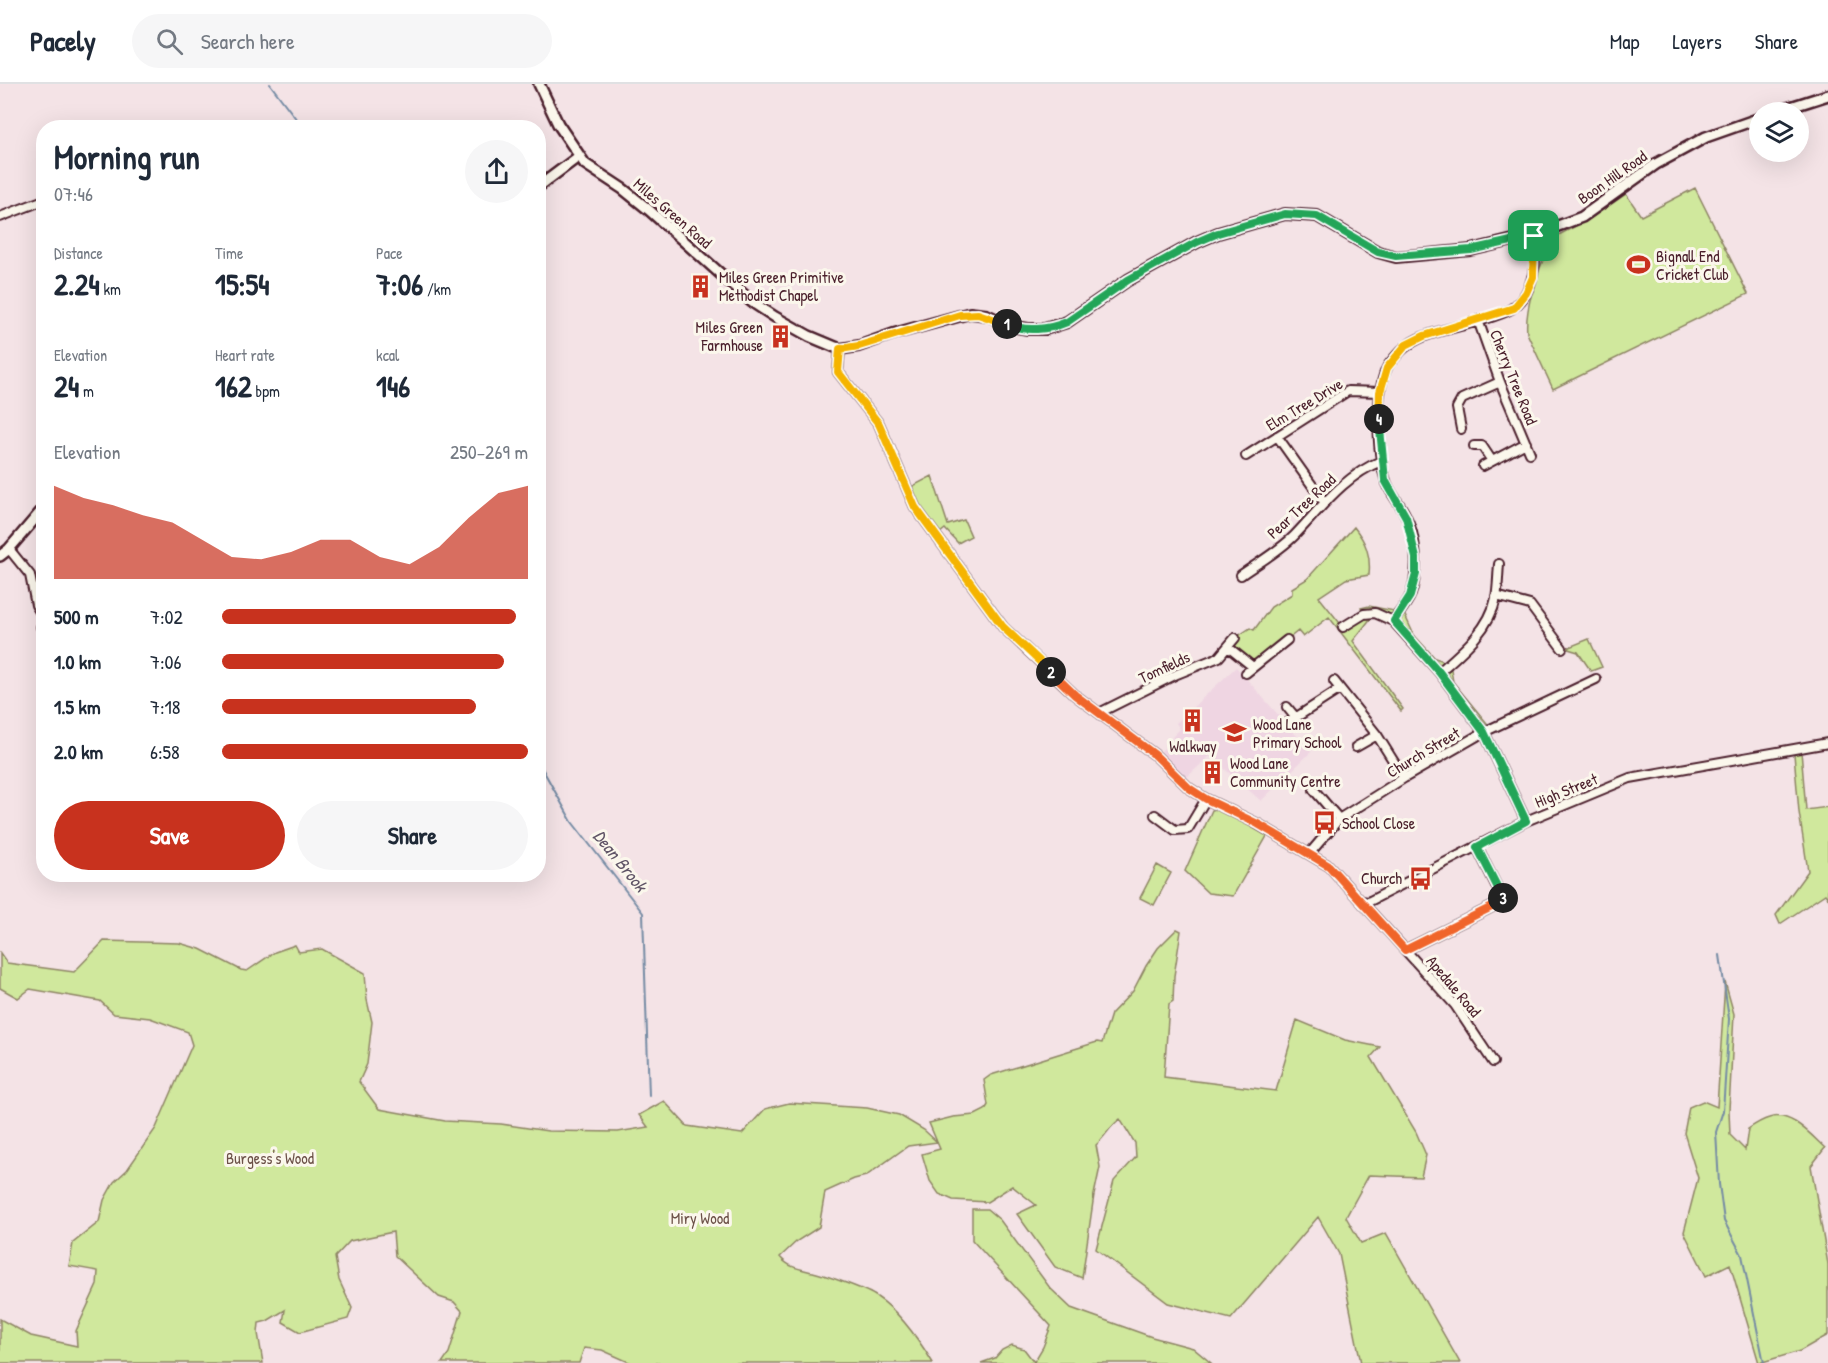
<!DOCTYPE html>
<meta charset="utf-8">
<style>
body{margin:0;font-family:"Patrick Hand",sans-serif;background:#f6f6f7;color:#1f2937;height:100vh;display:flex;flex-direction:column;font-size:22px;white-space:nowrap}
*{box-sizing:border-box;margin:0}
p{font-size:20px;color:#747a83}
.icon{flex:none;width:33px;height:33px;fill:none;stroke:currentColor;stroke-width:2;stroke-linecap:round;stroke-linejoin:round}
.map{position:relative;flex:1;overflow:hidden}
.sheet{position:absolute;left:36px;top:36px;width:510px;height:762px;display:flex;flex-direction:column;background:#fff;border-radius:24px;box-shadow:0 6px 24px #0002}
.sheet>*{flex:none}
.fabs{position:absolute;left:1749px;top:18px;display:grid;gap:12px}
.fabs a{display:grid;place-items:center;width:60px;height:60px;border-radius:50%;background:#fff;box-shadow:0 6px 24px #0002;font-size:30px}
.pin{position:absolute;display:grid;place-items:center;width:51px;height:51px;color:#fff;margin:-26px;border-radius:12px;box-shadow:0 3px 9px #0006}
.km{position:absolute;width:30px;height:30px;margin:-15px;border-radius:50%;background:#222;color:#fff;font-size:16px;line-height:30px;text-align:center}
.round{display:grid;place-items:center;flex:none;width:63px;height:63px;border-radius:32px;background:#f6f6f7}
.overview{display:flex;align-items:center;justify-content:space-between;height:102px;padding:0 18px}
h1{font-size:33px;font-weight:700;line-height:45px}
.stats{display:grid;grid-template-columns:repeat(3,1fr);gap:9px;height:102px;padding:6px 18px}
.stats div{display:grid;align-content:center}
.stats b{font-size:30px;font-weight:700}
.stats small{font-size:16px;font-weight:400}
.stats p{font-size:16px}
.chart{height:168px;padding:12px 18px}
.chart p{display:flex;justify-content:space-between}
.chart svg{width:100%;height:108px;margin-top:6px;fill:#c8321e;opacity:.7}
.action{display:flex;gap:12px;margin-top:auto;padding:12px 18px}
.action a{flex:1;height:69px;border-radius:36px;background:#c8321e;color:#fff;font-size:24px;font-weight:700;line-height:69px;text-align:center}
.action a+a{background:#f6f6f7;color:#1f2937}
ul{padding:0 18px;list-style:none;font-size:20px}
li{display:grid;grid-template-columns:96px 72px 1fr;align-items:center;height:45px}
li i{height:15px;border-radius:8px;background:#c8321e}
header{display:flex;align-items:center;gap:36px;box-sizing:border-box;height:84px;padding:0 30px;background:#fff;border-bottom:2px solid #e0e1e3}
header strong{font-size:28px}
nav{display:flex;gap:33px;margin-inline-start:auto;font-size:21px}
.search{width:420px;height:54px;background:#f6f6f7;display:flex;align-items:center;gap:15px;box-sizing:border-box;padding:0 21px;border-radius:33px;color:#747a83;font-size:22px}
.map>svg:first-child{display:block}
</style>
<header>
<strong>Pacely</strong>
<div class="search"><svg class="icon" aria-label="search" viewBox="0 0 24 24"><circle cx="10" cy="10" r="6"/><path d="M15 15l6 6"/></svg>Search here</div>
<nav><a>Map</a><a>Layers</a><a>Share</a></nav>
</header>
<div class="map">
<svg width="1828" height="1279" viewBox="0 0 1828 1279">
<rect width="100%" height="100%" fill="#f4e3e6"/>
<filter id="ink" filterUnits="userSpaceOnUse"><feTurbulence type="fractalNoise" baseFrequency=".0167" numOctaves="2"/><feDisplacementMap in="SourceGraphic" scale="12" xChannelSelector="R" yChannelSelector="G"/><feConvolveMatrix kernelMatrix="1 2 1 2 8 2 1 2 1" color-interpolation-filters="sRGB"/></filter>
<g filter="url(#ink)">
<!-- built -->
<path fill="#efd5e2" d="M1236,583L1311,668L1261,717L1210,672L1186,694L1160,668L1174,655L1172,653L1180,645L1176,639Z"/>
<!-- green -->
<path fill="#d0e89d" stroke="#8d8464" stroke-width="1.5" d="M1695,104L1748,210L1553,305L1527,249C1524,220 1541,182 1551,155L1591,134L1626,110L1641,132Z
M932,392L948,441L964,436L971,452L958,459L945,445L940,449C927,432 920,425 911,403Z
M1354,443C1366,458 1371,471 1369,491L1346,495L1319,513L1343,543L1364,530L1361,524L1369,522L1399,528L1402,525L1414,551L1435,574L1450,579L1453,598L1491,644L1484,648L1394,537L1375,529L1353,557L1403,625L1401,627L1329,533L1303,553L1298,547L1253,583L1228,563L1235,554L1250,544L1254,546L1271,523L1292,510V504L1307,495Z
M1589,555L1602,583L1591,587L1578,568L1568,565L1569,563Z
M1801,667L1806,726L1828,723V814L1825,810L1780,840L1776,831L1808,787L1799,728L1794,670Z
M1219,724L1267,752L1233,812L1208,809L1185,787L1212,726Z
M1157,781L1171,789L1154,821L1140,814Z
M1177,845L1181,847L1174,892L1173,917L1169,920L1164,993L1276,1007L1297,936L1345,956L1380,963L1371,973L1416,1048L1426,1071L1421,1093L1369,1091L1346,1133L1361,1159L1386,1149L1460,1279H1361L1339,1170L1318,1133L1231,1235L1168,1219L1096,1165L1114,1097L1136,1073L1135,1059L1120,1035C1109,1043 1106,1052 1096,1061L1100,1083L1094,1111L1082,1194L1055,1183L1017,1130L1036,1121L1012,1102L987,1118L953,1116L939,1110L930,1097L922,1070L940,1065L937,1058L908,1062L866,1092L854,1095L825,1108L819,1143L797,1157L780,1173C789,1184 800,1185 813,1188C825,1191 868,1206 877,1213C900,1228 919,1256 933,1279H631L602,1266L584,1264L579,1279H442L449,1269L462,1227L454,1218L439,1213L395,1172L393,1148L350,1157L335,1173L339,1196L352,1224L348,1235L300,1248L283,1238L285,1226L267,1237L259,1239L258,1249L263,1279H0V1235L31,1252L77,1262L76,1247L97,1201L98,1187L69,1182L73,1159L99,1138L104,1116L114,1098L127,1086L156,1044L192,961L188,948L150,934L114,930L100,917L30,905L18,914L0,904V869L7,879L74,888L104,857L179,859L200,865L241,886L247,887L275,868L295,861L299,868L322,865L365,889L367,916L372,938L367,980L359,998L379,1025L445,1037L501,1040L548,1047L618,1048L648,1043L639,1031L664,1017L687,1042L742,1050L765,1025L789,1019L867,1024L899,1031L924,1046L937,1058L929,1039L953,1033L975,1031L985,1026L988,1021L984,996L991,991L1097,958L1102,959L1111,930L1133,907L1146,882L1158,864Z
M1725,898L1734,930L1729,1026L1730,1051L1745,1066L1748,1045C1754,1041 1762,1036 1769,1034C1790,1026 1811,1051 1825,1064L1811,1082L1828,1180V1251L1800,1267L1759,1279L1730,1180L1706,1192L1684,1148L1698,1094L1684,1049L1689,1023L1703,1017L1717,1023Z
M972,1125H987L1000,1136L1050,1204L1071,1224L1152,1253L1193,1264L1211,1279H981L995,1274L1002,1266L1012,1261L1024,1265L1034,1278L1043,1263L1051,1242L972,1156Z"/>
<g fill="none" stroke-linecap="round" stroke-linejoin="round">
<!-- stream -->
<path stroke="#758ba4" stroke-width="2" d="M270,0L303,44
M538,677L572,738L643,829L649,1012
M1720,871L1729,935L1723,1027L1716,1048L1719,1100L1724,1137L1742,1171L1764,1279"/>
<defs>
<path id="minor" d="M0,133L44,116
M1478,236L1500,298L1530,369
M840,265L838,288L879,340L915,423L1003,543L1075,611L1155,671L1189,704L1206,715L1258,740L1329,782L1455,921L1493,978
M1461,345L1457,324L1462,315L1500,298
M1277,352L1324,418
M1474,362H1482L1492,377
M1246,372L1348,307L1380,308
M1483,382L1526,359
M9,465L30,491L36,521L44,534
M1241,491C1258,479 1279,467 1294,452C1321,424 1344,392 1381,377
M1496,512L1530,521L1562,564
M1393,537C1399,529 1407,520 1411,510C1419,486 1417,453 1405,430C1399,418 1388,407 1385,394C1377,368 1375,311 1386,286C1388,280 1393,276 1397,271C1410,256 1426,251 1444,246C1460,242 1503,232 1514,223C1535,207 1537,175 1534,151
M44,538L41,543L44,549
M1343,543L1364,530L1375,529L1393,537L1439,588L1484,648L1526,737
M1228,563L1253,583
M1439,588C1462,568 1490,545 1496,514C1498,503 1498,491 1499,480
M1246,589L1287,556
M1334,597L1377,651L1404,694
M1287,623L1296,634
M1099,629L1177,590L1219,573L1235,554
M1289,638L1340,605
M1356,663L1377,651
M1314,706L1339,735
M1155,731L1175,746L1188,745L1206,715
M1310,769L1339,735L1404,694L1484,648L1596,595
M1361,817L1368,818L1526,737L1630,694L1828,659
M1405,866L1504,817L1477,763"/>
<path id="tertiary" d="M539,0L558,40L585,80L623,105L649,126L752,218L775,233L809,252L840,265L859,262L893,250L970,229L987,231L1011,242L1028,245H1045L1067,238L1128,196L1197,158L1218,149L1285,130L1317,132L1378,168L1396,173L1471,166L1534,151L1582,133L1656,80L1706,53L1760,34
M1775,28L1828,11
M538,103L578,73
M0,472L9,465L44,424"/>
</defs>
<!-- minor casing -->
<use href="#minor" stroke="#4a1f2b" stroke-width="12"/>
<!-- tertiary casing -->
<use href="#tertiary" stroke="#4a1f2b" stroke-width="14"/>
<!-- minor -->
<use href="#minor" stroke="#fbf7ec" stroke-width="8"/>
<!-- tertiary -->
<use href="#tertiary" stroke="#fbf7ec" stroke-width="9"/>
</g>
</g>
<g fill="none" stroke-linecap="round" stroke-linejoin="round" filter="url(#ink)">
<defs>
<path id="split-1" d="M1007,240C1026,248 1048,246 1067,238L1128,196L1197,158L1218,149L1285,130L1317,132L1378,168L1396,172L1471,166L1534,152"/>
<path id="split-2" d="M1007,240L978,230L960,231L859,262L840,265L838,288L879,340L915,423L1003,543L1051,588"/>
<path id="split-3" d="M1051,588L1075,611L1155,671L1189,704L1206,715L1258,740L1329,782L1405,866L1504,817L1503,814"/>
<path id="split-4" d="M1379,335L1385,396L1406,433L1416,474V490L1410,512L1394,537L1439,588L1484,648L1526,737L1477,763L1503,814"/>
<path id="split-5" d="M1379,335L1380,308L1387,284L1406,261L1424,252L1514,224L1526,209L1533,193L1534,152"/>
</defs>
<!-- split-1 casing -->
<use href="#split-1" stroke="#fff" stroke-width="12"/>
<!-- split-2 casing -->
<use href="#split-2" stroke="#fff" stroke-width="12"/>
<!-- split-3 casing -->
<use href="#split-3" stroke="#fff" stroke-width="12"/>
<!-- split-4 casing -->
<use href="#split-4" stroke="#fff" stroke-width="12"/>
<!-- split-5 casing -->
<use href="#split-5" stroke="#fff" stroke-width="12"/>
<!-- split-1 -->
<use href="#split-1" stroke="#22a559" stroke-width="8"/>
<!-- split-2 -->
<use href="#split-2" stroke="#f5b400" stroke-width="8"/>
<!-- split-3 -->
<use href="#split-3" stroke="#f0652b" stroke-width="8"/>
<!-- split-4 -->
<use href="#split-4" stroke="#22a559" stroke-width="8"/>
<!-- split-5 -->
<use href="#split-5" stroke="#f5b400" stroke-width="8"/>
</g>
<!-- icons -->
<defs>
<symbol id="stadium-bare" viewBox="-9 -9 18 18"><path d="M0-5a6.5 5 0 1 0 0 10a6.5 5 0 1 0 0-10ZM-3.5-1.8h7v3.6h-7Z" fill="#c8321e" stroke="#fbf7ec" stroke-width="2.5" paint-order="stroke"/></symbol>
<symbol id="building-bare" viewBox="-9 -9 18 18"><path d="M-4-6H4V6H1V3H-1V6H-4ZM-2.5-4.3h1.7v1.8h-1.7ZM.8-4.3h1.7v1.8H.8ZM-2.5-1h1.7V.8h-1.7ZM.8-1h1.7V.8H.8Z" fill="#c8321e" stroke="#fbf7ec" stroke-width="2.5" paint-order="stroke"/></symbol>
<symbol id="school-bare" viewBox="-9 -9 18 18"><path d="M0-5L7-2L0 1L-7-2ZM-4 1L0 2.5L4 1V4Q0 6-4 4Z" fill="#c8321e" stroke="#fbf7ec" stroke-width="2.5" paint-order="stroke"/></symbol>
<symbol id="bus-bare" viewBox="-9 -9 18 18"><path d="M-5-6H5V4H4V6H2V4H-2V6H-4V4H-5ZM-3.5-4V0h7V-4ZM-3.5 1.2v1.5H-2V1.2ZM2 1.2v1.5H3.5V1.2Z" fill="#c8321e" stroke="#fbf7ec" stroke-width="2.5" paint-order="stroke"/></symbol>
</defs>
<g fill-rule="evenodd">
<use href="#stadium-bare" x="1622" y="164" width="33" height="33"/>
<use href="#building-bare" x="684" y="186" width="33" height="33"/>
<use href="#building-bare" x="764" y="236" width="33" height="33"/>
<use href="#building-bare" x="1176" y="620" width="33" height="33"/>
<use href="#school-bare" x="1218" y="632" width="33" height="33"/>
<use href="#building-bare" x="1196" y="672" width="33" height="33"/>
<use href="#bus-bare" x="1308" y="722" width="33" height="33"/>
<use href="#bus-bare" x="1404" y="778" width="33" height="33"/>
</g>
<g text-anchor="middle" stroke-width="6" stroke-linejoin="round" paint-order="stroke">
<!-- street labels -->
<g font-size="16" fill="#4a1f2b" stroke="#fbf7ec">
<text transform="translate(1612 93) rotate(-35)" y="6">Boon Hill Road</text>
<text transform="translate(673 129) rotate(41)" y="6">Miles Green Road</text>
<text transform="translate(1514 293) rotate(68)" y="6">Cherry Tree Road</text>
<text transform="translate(1304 320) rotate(-31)" y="6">Elm Tree Drive</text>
<text transform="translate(1301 422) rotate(-43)" y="6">Pear Tree Road</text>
<text transform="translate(1164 583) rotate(-25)" y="6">Tomfields</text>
<text transform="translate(1423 668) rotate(-31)" y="6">Church Street</text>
<text transform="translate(1566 706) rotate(-22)" y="6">High Street</text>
<text transform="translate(1454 902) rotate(50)" y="6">Apedale Road</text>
</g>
<!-- poi labels -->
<g font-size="16" fill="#4a1f2b" stroke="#fbf7ec" text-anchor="start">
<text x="1656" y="178">Bignall End<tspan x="1656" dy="18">Cricket Club</tspan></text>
<text x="719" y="199">Miles Green Primitive<tspan x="719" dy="18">Methodist Chapel</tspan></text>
<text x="763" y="249" text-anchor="end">Miles Green<tspan x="763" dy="18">Farmhouse</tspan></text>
<text x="1253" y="646">Wood Lane<tspan x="1253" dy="18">Primary School</tspan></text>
<text x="1193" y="668" text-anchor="middle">Walkway</text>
<text x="1230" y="685">Wood Lane<tspan x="1230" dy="18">Community Centre</tspan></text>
<text x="1342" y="745">School Close</text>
<text x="1402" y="800" text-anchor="end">Church</text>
</g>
<!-- park labels -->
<g font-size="16" fill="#6c5148" stroke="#fbf7ec">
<text x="270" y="1080">Burgess's Wood</text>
<text x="700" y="1140">Miry Wood</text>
</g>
<!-- water labels -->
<g font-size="18" font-style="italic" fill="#605567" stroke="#fbf7ec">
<text transform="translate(620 777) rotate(51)" y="6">Dean Brook</text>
</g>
</g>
</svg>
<div class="fabs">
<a><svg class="icon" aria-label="layers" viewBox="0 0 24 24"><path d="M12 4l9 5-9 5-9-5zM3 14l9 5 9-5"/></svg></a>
</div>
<div class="pin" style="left:1534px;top:152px;background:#1e9e55"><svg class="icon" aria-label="arrive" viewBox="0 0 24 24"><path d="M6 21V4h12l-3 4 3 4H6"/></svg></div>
<b class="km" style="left:1007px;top:240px">1</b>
<b class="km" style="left:1051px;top:588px">2</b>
<b class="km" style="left:1503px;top:814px">3</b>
<b class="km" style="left:1379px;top:335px">4</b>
<section class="sheet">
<div class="overview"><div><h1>Morning run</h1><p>07:46</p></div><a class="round"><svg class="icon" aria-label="share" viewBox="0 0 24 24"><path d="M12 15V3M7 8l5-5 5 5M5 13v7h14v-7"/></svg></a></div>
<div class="stats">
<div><p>Distance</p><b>2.24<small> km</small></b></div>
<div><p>Time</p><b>15:54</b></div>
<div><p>Pace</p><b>7:06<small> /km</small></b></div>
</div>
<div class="stats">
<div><p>Elevation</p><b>24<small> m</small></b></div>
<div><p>Heart rate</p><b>162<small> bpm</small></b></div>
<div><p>kcal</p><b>146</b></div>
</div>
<div class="chart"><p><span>Elevation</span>250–269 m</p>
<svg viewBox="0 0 160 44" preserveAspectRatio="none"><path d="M0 44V6L10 11L20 14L30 18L40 21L50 28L60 35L70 36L80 33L90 28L100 28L110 35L120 38L130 31L140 19L150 9L160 6V44z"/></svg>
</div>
<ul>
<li><b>500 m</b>7:02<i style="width:96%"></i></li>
<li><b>1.0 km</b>7:06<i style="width:92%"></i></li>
<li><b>1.5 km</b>7:18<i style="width:83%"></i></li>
<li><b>2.0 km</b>6:58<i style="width:100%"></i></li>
</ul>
<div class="action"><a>Save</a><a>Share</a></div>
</section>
</div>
